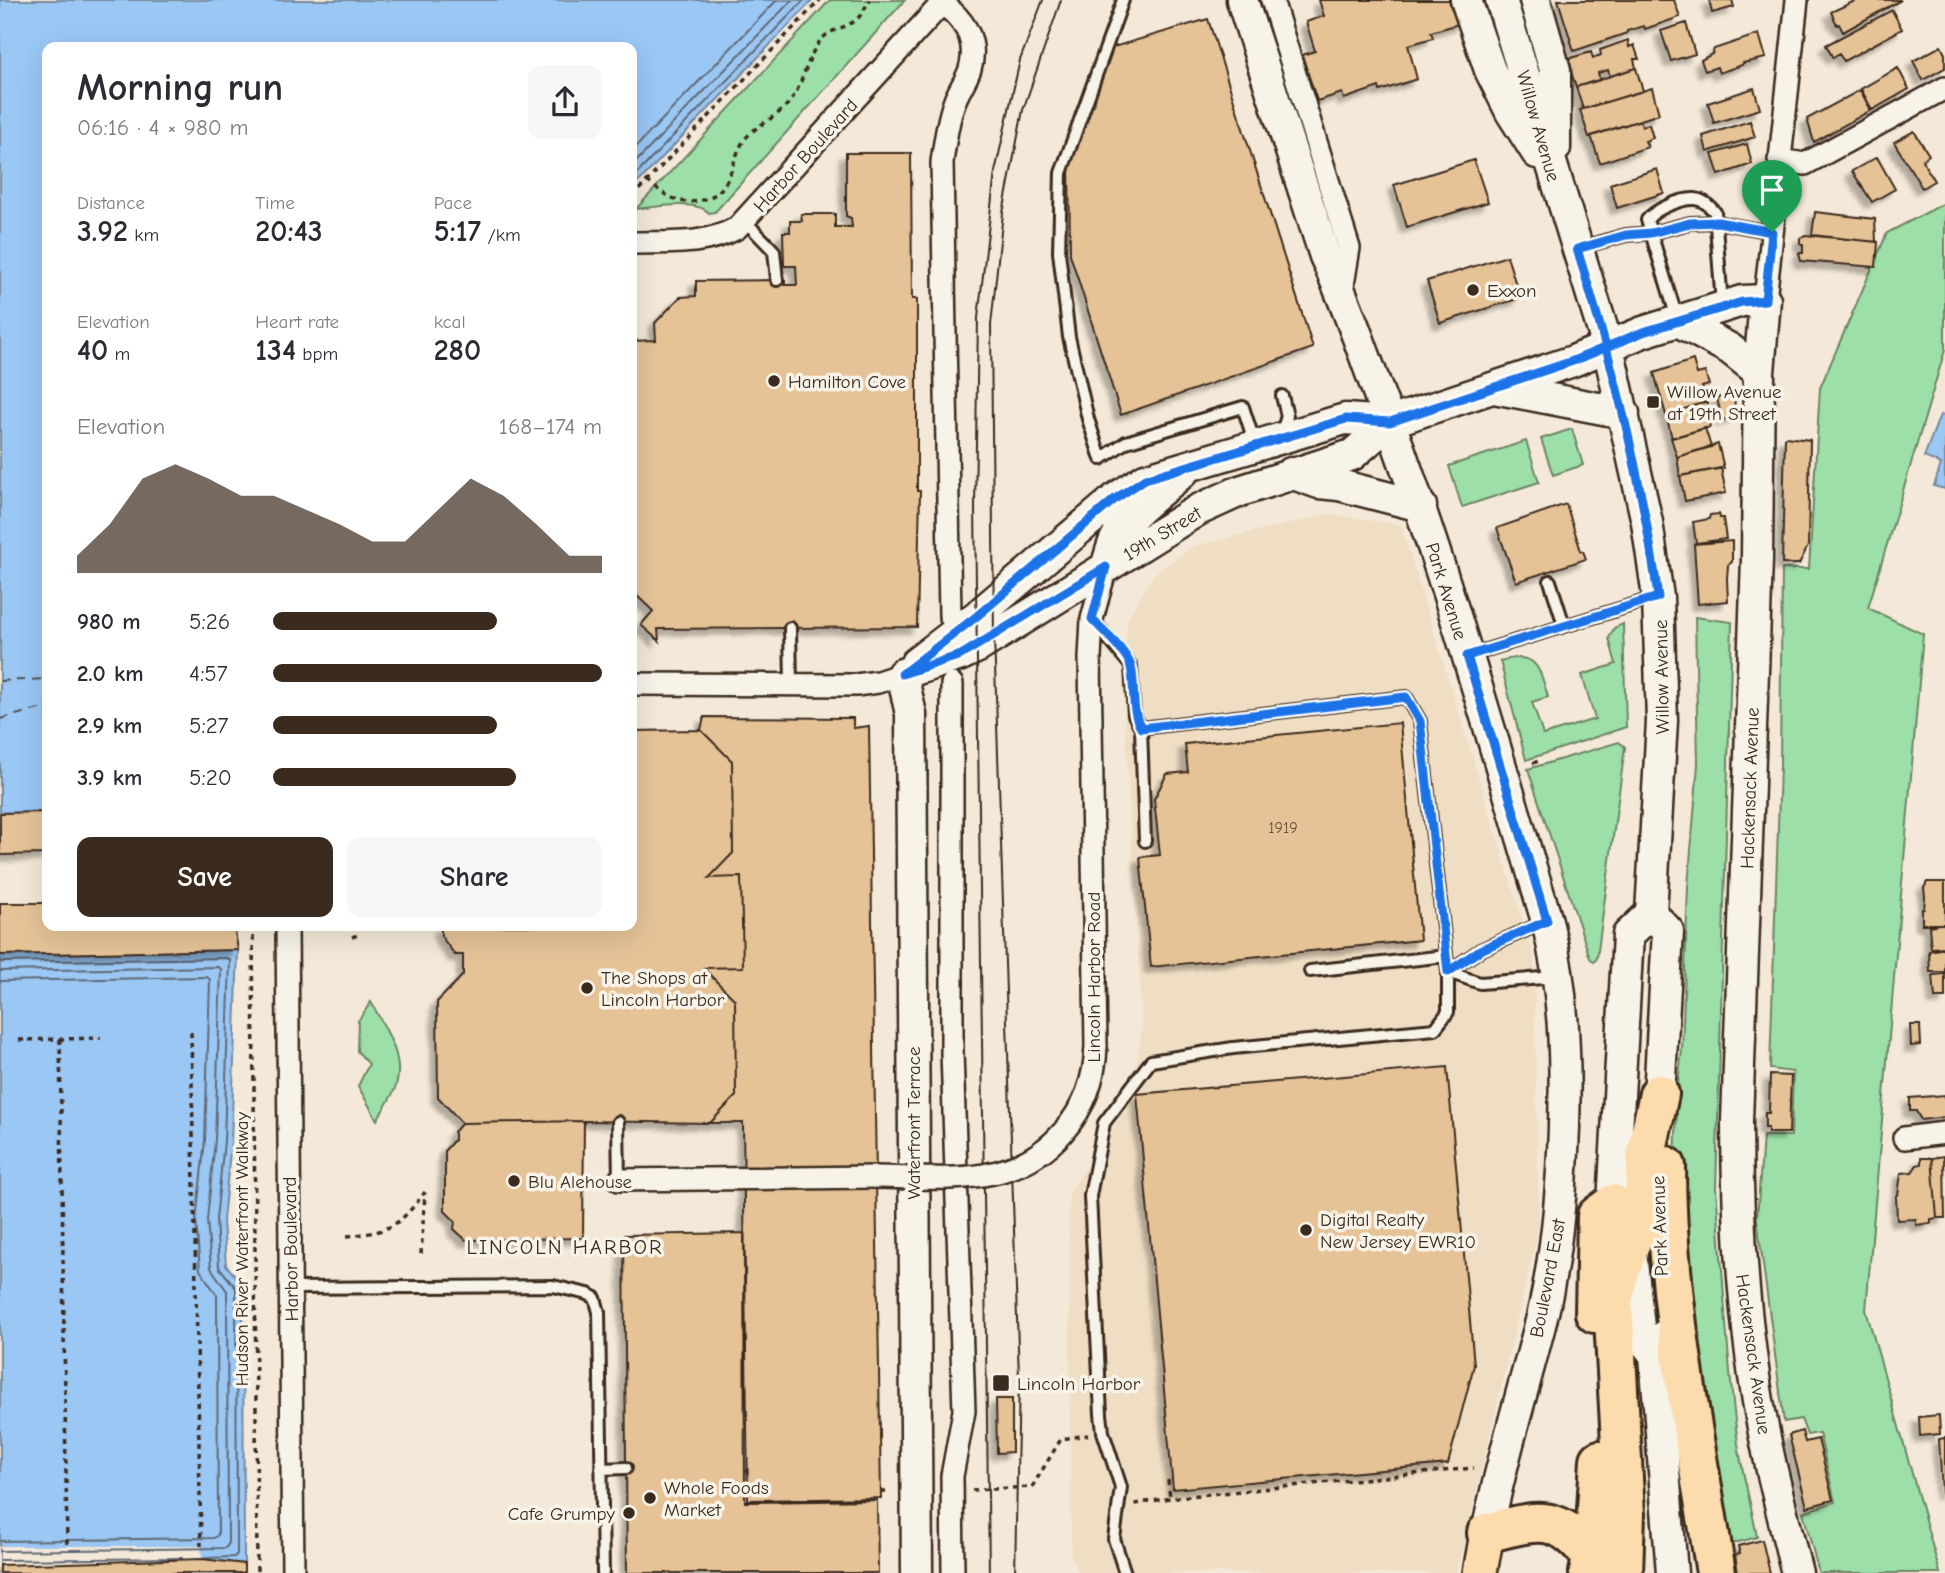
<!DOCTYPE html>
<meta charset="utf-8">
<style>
body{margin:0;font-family:"Comic Neue",sans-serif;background:#f7f7f7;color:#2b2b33;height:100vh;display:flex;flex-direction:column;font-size:26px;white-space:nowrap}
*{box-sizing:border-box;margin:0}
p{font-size:23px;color:#7c7c81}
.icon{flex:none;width:38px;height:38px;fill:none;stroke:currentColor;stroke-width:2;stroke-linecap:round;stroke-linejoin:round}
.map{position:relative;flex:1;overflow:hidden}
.drawer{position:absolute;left:42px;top:42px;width:595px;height:889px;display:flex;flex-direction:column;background:#fff;border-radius:14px;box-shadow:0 7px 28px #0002}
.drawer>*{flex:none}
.pin{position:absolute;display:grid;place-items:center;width:60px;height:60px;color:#fff;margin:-72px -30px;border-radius:50% 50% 50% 0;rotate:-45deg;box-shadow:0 0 7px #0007}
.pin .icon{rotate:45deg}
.round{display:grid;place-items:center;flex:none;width:74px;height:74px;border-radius:14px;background:#f7f7f7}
.headline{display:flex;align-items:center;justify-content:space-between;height:119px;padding:0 35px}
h1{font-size:38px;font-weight:800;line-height:52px}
.figures{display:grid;grid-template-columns:repeat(3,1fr);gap:10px;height:119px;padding:7px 35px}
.figures div{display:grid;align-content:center}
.figures b{font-size:30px;font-weight:800}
.figures small{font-size:19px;font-weight:400}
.figures p{font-size:19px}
.chart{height:196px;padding:14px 35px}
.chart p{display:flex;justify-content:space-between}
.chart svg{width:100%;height:126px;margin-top:7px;fill:#3b2a1e;opacity:.7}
.button{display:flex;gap:14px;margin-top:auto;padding:14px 35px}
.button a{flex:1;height:80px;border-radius:14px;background:#3b2a1e;color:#fff;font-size:28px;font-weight:800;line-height:80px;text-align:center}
.button a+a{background:#f7f7f7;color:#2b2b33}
ul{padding:0 35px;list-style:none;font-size:23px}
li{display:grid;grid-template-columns:112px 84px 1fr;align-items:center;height:52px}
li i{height:18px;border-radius:9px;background:#3b2a1e}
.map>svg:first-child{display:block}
</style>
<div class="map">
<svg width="1945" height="1573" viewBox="0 0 1945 1573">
<defs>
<filter id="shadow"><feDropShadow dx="-6" dy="6" stdDeviation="2" flood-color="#0004"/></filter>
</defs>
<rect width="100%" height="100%" fill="#f4e9d8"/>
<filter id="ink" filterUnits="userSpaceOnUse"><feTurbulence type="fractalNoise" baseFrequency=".0143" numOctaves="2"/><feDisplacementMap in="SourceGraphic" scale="14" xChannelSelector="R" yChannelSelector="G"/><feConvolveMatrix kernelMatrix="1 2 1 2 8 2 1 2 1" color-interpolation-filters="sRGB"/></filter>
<g filter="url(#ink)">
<!-- built -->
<path fill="#f0dec4" d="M1331,514L1401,525L1534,957L1539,1228L1457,1573H1079L1071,1556L1069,1193L1115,1124L1133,1089L1142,1026L1122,672L1128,618L1154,574L1193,546Z"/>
<!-- green -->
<path fill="#9ddfa9" stroke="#6c8464" stroke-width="2" d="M830,0H905L715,212L709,213C697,199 654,207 636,209Z
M1945,203V350L1868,608L1923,634L1866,1310L1940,1573H1819L1803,1512L1835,1502L1819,1433L1807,1435L1801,1419L1784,1422L1757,1219L1763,1136H1791L1793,1072L1770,1069L1780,766L1782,569H1809L1820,388L1887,233Z
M1572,429L1583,465L1553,475L1541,439Z
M1526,441L1539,482L1462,507L1449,466Z
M1695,617L1732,622L1716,1188C1723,1271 1726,1354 1737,1436C1741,1470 1751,1503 1757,1537L1724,1546L1697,1366L1674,1185L1678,1083L1682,1050L1688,887L1698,764Z
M1623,624L1626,727L1526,760L1500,661C1536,651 1539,666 1548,697L1532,702L1543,735L1595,719L1582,675L1616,664L1609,638L1614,628Z
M1619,742L1625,747L1597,958L1594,962L1590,958L1528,769Z
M371,1002C384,1027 405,1056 396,1086C392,1098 383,1109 377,1120L358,1086L369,1064L357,1051L358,1021Z"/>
<!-- water -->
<path fill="#9ac7f4" stroke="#74889e" stroke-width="2" d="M0,0H813L632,189V47H47V812L0,813Z
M1940,415L1945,416V489L1934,486L1941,464L1924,457Z
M238,950L231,1142L223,1220L226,1265L243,1285L244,1564L0,1567V955Z"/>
<!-- pier -->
<path fill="#f4e9d8" d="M0,1546H201L202,1559L0,1566Z"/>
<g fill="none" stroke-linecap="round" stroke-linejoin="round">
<!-- shore -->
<path stroke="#616974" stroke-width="2" d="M632,151L777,0
M632,166L792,0
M632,179L804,0
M0,962L227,958L230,960L224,1141L216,1220L219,1267L236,1288L237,1554L234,1557L205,1558
M0,971L218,967L221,969L215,1140L207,1220L211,1268L227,1291L228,1545L225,1548L0,1551
M0,981L207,977L210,980L205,1140L196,1220L200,1270L217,1295L218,1535L214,1538L0,1541
M0,1560L182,1558"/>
<!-- ferry -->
<path stroke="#535154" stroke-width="2" stroke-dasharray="9 7" stroke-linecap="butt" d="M0,681L47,679
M0,719L47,707"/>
</g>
<!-- building -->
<path fill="#e6c397" stroke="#3b2a1e" stroke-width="2" filter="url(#shadow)" d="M1319,0H1454L1462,23L1431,32L1433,38L1408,45L1417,79L1380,91L1379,87L1344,99L1342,93L1317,101L1302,55L1315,51L1306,22L1324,16Z
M1558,0H1674L1680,17L1645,29L1644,26L1627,31V33L1574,51Z
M1709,0H1732L1734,7L1712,13Z
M1857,0H1901L1843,32L1839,24L1837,25L1831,12Z
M1892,10L1902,29L1844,61L1839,54L1833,58L1826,45Z
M1208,19L1313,348L1121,415L1070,254L1069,157L1110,48Z
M1686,23L1695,54L1671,61L1661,31Z
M1759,34L1766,58L1743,63L1742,65L1719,73L1717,67L1705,71L1701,60L1712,54L1714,49Z
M1628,40L1629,47L1634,45L1639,59H1634L1636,68L1610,76L1608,70L1598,73L1600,80L1576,87L1567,59L1591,52L1593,58L1601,55L1600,50Z
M1941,46L1945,54V68L1923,80L1913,61Z
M1636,68L1643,91L1583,109L1576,87Z
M1898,68L1909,89L1872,110L1861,89Z
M1652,88L1659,114L1589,137L1580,110Z
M1754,88L1760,109L1714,123L1708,103Z
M1860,90L1871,110L1814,142L1807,119Z
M1640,120L1642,127L1649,124L1653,138L1645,141L1648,147L1600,163L1591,136Z
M1750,121L1755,137L1707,152L1703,136Z
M1914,131L1929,155L1922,160L1934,181L1922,188L1894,142Z
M1747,144L1752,164L1719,175L1712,154Z
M846,153H911L912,299H917V491H920L917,627L658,629L659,641L641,625L653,611L632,591V341L656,340L655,323L680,297L696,296V281L785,280V285H797L796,266H784L783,232H790V221H802L801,214H835V227H852L851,218L846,216Z
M1877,157L1895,189L1872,202L1852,171Z
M1474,160L1488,202L1407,227L1394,185Z
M1657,169L1664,193L1617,208L1610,184Z
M1815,212L1875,219L1876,242L1812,235Z
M1805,235L1878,242L1876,267L1801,261L1799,253H1803V245L1800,243V238Z
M1507,256L1520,298L1440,323L1427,281Z
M1693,360L1697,374L1705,372L1709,385L1702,387L1706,402L1666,415L1654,373Z
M1735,393L1734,417L1722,420L1717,398Z
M1703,403H1707L1712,418L1708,420L1710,427L1672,438L1666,415Z
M1705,428L1711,447L1677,457L1671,438Z
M1785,437L1810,440L1808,546L1799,564H1782Z
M1718,444L1724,468L1680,476L1677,457Z
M1721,468L1726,493L1685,501L1680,476Z
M1566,504L1581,551H1583L1586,559L1516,582L1497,528Z
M1719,514L1720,518H1723L1726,539L1696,543L1693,522L1709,519L1710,515Z
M1732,541V562L1728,565L1727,579L1728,601L1698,604L1694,544Z
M704,717L853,718V728L869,726L881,1498L748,1500L743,1123H710L736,1096L735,1000L703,968L743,967L741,877L709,878L733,853L732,761L701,730Z
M1400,723L1420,940L1151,967L1140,857L1160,855L1154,799L1167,774L1188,772L1185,744Z
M701,730L732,761L733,853L709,878L741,877L743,967L703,968L735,1000L736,1096L710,1123L584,1121L583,1238L466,1240L454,1229L455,1221L445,1211V1150L454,1140V1132L462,1123L438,1097L437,1002L463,975V955H455L441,936V926H632V731Z
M47,812V854L0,855V813Z
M1927,882H1945V924H1922V909H1924L1925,897L1924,888Z
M0,903H47V926H234L238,950L0,955Z
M1939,924H1945V947L1931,948L1929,926Z
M1945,948V972H1930L1929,951Z
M1945,974V998H1935L1933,975Z
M1910,1025H1920L1921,1045L1911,1046Z
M1447,1067L1474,1365L1448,1464L1173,1489L1137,1094Z
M1770,1075L1791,1076L1789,1133H1768V1128H1765V1113H1769Z
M1945,1095V1117L1921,1120L1916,1111H1910V1098Z
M584,1121L583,1238L466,1240L454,1229L455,1221L445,1211V1150L454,1140V1132L462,1123Z
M1944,1156L1945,1218H1937L1932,1158Z
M1921,1158H1932L1937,1218L1931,1219V1223L1916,1225V1219L1897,1220L1896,1196L1898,1195L1901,1173L1912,1172L1917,1165L1921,1164Z
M744,1233L745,1502L877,1500L878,1573H627L624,1235Z
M996,1399H1012V1452L997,1453Z
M1939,1415L1940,1434L1920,1436L1919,1417Z
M1802,1431L1805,1442L1818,1439L1833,1500L1807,1507L1789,1435Z
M1945,1438V1493H1942L1939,1439Z
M1762,1540L1770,1573H1738L1735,1555L1740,1554L1738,1546Z
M202,1559L244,1564V1573H0V1565Z"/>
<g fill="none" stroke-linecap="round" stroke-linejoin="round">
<defs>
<path id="lane" d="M1123,0L1061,173L1059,252L1069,337L1088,419L1101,459L1126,442L1243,407L1255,444
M745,221L774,251L777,280
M1579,248L1626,235L1651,233L1690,223L1718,222L1771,232
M1677,318L1647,220C1655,209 1682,198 1695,199C1704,200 1709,206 1715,212L1722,305
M1281,435L1287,416L1282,396
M1550,581L1564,625
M1093,620L1131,666L1134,715L1141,728
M790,628L791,684
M1470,655L1655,598
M1310,971L1446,956
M1448,972L1480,983L1555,977
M1448,972L1480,950L1545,922
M618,1122L619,1180
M291,1288L553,1286L588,1294L595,1298L599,1312L603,1573
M601,1469L626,1468
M1125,1573L1114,1539L1121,1487L1103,1432L1101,1414L1090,1196L1104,1123L1151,1061L1233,1048L1435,1029L1448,1012V972L1420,721L1406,697L1141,728L1145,841"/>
<path id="street" d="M939,0C962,18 979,38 970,69C966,81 958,91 954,103C947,123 945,142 942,162L950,616
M1272,0L1349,248L1342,291
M1779,160L1805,164L1945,88
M632,243C668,242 704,246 737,228L945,0
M1765,300L1797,0
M632,684L856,685L878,682L902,674
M952,684V1052L964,1411L952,1476L953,1573
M287,926L293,1573
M1096,1046L1090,658L1092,619L1106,567
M1904,1138L1945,1133
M619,1180L875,1177"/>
<path id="secondary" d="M1242,0L1325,256C1345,299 1360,344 1377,389C1444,563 1493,743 1547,921C1564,989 1566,1057 1564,1127C1562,1191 1557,1254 1542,1317C1524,1389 1501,1460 1487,1533
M1466,0L1490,70L1511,112L1537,153
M1501,0L1608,347L1647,522L1658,597L1662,721L1651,913L1628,935L1613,1204L1627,1216L1640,1336L1655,1355
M1535,0L1555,70V148
M1678,321L1730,349L1759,372
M1494,388L1624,413
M1291,473L1319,483L1339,485L1421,506
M1106,567C1109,559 1111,549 1115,540C1128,513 1161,492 1183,472
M916,663L977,616L1115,499L1145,479L1345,419L1390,422
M902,674L961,655L978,647L1198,510L1240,491L1352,455L1390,422L1573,361L1643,332L1742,301L1765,300L1759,372L1757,559L1737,1121C1737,1199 1741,1277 1751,1354C1760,1428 1779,1501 1797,1573
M902,674L911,714L917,1573
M1651,913L1668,931L1658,1116
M1664,1336L1655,1355L1672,1573"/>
<path id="primary" d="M1480,1573L1487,1533"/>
<path id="highway" d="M1666,1166C1666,1302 1695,1438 1716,1573
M1595,1313L1597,1216L1613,1204
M1487,1533C1550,1515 1563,1517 1603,1571
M1589,1573L1595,1542L1600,1460
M1623,1573L1625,1514L1613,1301L1618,1277L1639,1220L1644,1201L1647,1150L1659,1094"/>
</defs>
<!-- lane casing -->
<use href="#lane" stroke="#3b2a1e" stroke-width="16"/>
<!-- street casing -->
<use href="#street" stroke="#3b2a1e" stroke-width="26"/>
<!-- secondary casing -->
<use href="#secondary" stroke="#3b2a1e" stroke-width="35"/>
<!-- primary casing -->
<use href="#primary" stroke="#3b2a1e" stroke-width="38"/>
<!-- highway casing -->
<use href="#highway" stroke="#3b2a1e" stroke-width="44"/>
<!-- path -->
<path stroke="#3b2a1e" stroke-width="3.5" stroke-dasharray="5 5" stroke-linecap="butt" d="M647,181C667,197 684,209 710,197C733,187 731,158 745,139C756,125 774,119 786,106C805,87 805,54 825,36C835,28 849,27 858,18C863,13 866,5 870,0
M632,197L820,0
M1533,763L1542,760
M253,926L257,1573
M437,926H441
M352,937L361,934
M191,1032L201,1546
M60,1039L67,1546
M19,1040L101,1038
M347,1236C390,1232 399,1226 425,1192
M421,1254L425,1193
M1168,1480L1170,1498
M972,1490L1032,1487L1061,1439L1088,1435
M881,1492H888
M1135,1504L1170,1498L1474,1468"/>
<!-- lane -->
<use href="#lane" stroke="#f7f3e8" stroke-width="10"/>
<!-- street -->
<use href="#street" stroke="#f7f3e8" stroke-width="21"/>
<!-- secondary -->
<use href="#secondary" stroke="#f7f3e8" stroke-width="30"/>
<!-- primary -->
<use href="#primary" stroke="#fcdcac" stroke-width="33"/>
<!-- highway -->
<use href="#highway" stroke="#fcdcac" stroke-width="38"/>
<!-- tram -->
<path stroke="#3b2a1e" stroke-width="2" d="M989,1573L975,507L978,318L995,172L1020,60L1043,0
M1015,1573L1019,1378L994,636L991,325L1003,213L1023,110L1061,0"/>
<defs>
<path id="street-bridge" d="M875,1177C910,1177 948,1181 983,1175C1049,1165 1094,1112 1096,1046"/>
</defs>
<!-- street-bridge casing -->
<use href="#street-bridge" stroke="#3b2a1e" stroke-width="26" stroke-linecap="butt"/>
<!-- street-bridge -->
<use href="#street-bridge" stroke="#f7f3e8" stroke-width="21"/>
</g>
</g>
<g fill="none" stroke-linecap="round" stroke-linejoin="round" filter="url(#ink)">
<defs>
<path id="route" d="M1772,232L1765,300L1742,302L1643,332L1573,361L1390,422L1346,419L1145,479L1115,499L977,616L902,674L961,655L1106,567L1092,619C1103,631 1128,653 1131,667C1136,689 1130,708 1141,728L1406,697L1420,721L1448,972L1480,950L1547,921L1467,656L1658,597C1642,478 1613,363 1577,249L1626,235L1651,233L1690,223L1718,222L1772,232"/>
</defs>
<!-- route casing -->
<use href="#route" stroke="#fff" stroke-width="14"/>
<!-- route -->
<use href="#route" stroke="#1a73e8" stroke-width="9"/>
</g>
<!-- markers -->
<g fill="#3b2a1e" stroke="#f7f3e8" stroke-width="2.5">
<circle cx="1473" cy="290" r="7"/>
<circle cx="774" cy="381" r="7"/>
<rect x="1646" y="395" width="14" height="14" rx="3.5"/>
<circle cx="587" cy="988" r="7"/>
<circle cx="514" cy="1181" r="7"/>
<circle cx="1306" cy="1230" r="7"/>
<rect x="992" y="1374" width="18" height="18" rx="3.5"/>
<circle cx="650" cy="1498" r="7"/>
<circle cx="629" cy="1513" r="7"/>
</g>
<g text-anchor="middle" stroke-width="7" stroke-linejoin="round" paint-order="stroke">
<!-- number labels -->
<g font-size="16" fill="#66503c">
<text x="1283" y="833">1919</text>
</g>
<!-- street labels -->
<g font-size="19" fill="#3b2a1e" stroke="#f7f3e8">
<text transform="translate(1539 126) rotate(74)" y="7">Willow Avenue</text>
<text transform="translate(805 155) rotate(-48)" y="7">Harbor Boulevard</text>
<text transform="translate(1162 533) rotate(-31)" y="7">19th Street</text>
<text transform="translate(1447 591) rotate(73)" y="7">Park Avenue</text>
<text transform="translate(1661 677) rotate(-91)" y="7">Willow Avenue</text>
<text transform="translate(1749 788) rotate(-88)" y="7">Hackensack Avenue</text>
<text transform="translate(1093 977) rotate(-90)" y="7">Lincoln Harbor Road</text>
<text transform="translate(913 1123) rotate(-90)" y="7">Waterfront Terrace</text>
<text transform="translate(1659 1226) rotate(-92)" y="7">Park Avenue</text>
<text transform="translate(241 1249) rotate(-90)" y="7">Hudson River Waterfront Walkway</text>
<text transform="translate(290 1249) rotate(-91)" y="7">Harbor Boulevard</text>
<text transform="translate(1547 1278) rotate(-79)" y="7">Boulevard East</text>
<text transform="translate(1754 1354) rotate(82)" y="7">Hackensack Avenue</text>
</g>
<!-- poi labels -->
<g font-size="19" fill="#3b2a1e" stroke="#f7f3e8" text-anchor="start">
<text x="1487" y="297">Exxon</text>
<text x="788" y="388">Hamilton Cove</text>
<text x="1667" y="398">Willow Avenue<tspan x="1667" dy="22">at 19th Street</tspan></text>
<text x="601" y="984">The Shops at<tspan x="601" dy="22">Lincoln Harbor</tspan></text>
<text x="528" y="1188">Blu Alehouse</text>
<text x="1320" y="1226">Digital Realty<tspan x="1320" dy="22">New Jersey EWR10</tspan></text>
<text x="1017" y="1390">Lincoln Harbor</text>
<text x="664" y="1494">Whole Foods<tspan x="664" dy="22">Market</tspan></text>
<text x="615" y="1520" text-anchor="end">Cafe Grumpy</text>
</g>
<!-- neighbourhood labels -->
<g font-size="21" letter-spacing="2" fill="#3b2a1e" stroke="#f7f3e8">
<text x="565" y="1254">LINCOLN HARBOR</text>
</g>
</g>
</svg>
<div class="pin" style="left:1772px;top:232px;background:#1e9e55"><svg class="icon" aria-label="arrive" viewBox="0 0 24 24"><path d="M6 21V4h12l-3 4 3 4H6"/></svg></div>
<section class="drawer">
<div class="headline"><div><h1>Morning run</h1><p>06:16 · 4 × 980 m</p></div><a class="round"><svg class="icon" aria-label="share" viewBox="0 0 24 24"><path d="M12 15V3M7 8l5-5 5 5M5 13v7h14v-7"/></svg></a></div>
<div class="figures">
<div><p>Distance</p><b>3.92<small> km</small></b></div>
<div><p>Time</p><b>20:43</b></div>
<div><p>Pace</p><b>5:17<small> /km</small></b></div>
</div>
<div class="figures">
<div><p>Elevation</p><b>40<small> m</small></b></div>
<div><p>Heart rate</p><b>134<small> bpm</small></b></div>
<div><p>kcal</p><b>280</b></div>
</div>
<div class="chart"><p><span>Elevation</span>168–174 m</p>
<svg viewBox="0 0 160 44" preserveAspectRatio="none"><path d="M0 44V38L10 27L20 11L30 6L40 11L50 17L60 17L70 22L80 27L90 33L100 33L110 22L120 11L130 17L140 27L150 38L160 38V44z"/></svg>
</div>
<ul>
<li><b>980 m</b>5:26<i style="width:68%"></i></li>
<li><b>2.0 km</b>4:57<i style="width:100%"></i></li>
<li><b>2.9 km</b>5:27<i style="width:68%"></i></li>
<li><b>3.9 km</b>5:20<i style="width:74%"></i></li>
</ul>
<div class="button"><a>Save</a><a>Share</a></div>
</section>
</div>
